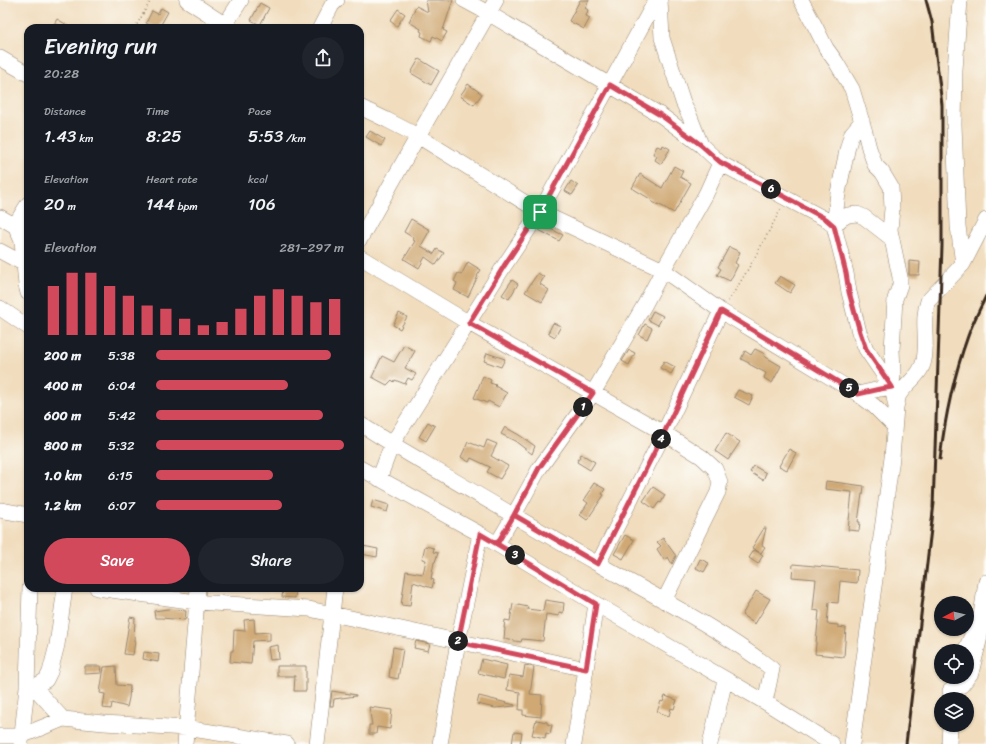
<!DOCTYPE html>
<meta charset="utf-8">
<style>
body{margin:0;font-family:Sriracha,sans-serif;background:#20242c;color:#f1f3f6;height:100vh;display:flex;flex-direction:column;font-size:15px;white-space:nowrap}
*{box-sizing:border-box;margin:0}
p{font-size:13px;color:#9ea1a6}
.icon{flex:none;width:22px;height:22px;fill:none;stroke:currentColor;stroke-width:2;stroke-linecap:round;stroke-linejoin:round}
.map{position:relative;flex:1;overflow:hidden}
.panel{position:absolute;left:24px;top:24px;width:340px;height:568px;display:flex;flex-direction:column;background:#171b24;border-radius:12px;box-shadow:0 1px 3px #0004}
.panel>*{flex:none}
.needle{width:26px;rotate:263deg}
.buttons{position:absolute;left:934px;top:596px;display:grid;gap:8px}
.buttons a{display:grid;place-items:center;width:40px;height:40px;border-radius:50%;background:#171b24;box-shadow:0 1px 3px #0004;font-size:20px}
.pin{position:absolute;display:grid;place-items:center;width:34px;height:34px;color:#fff;margin:-17px;border-radius:8px;box-shadow:0 2px 6px #0006}
.km{position:absolute;width:20px;height:20px;margin:-10px;border-radius:50%;background:#222;color:#fff;font-size:11px;line-height:20px;text-align:center}
.round{display:grid;place-items:center;flex:none;width:42px;height:42px;border-radius:21px;background:#20242c}
.headline{display:flex;align-items:center;justify-content:space-between;height:68px;padding:0 20px}
h1{font-size:22px;font-weight:600;line-height:30px}
.stats{display:grid;grid-template-columns:repeat(3,1fr);gap:6px;height:68px;padding:4px 20px}
.stats div{display:grid;align-content:center}
.stats b{font-size:17px;font-weight:600}
.stats small{font-size:11px;font-weight:400}
.stats p{font-size:11px}
.chart{height:112px;padding:8px 20px}
.chart p{display:flex;justify-content:space-between}
.chart svg{width:100%;height:72px;margin-top:4px;stroke:#d1495b;stroke-width:6}
.primary-button{display:flex;gap:8px;margin-top:auto;padding:8px 20px}
.primary-button a{flex:1;height:46px;border-radius:24px;background:#d1495b;color:#fff;font-size:16px;font-weight:600;line-height:46px;text-align:center}
.primary-button a+a{background:#20242c;color:#f1f3f6}
ul{padding:0 20px;list-style:none;font-size:13px}
li{display:grid;grid-template-columns:64px 48px 1fr;align-items:center;height:30px}
li i{height:10px;border-radius:5px;background:#d1495b}
.map>svg:first-child{display:block}
</style>
<div class="map">
<svg width="986" height="744" viewBox="0 0 986 744">
<rect width="100%" height="100%" fill="#fdfcf7"/>
<filter id="ink" filterUnits="userSpaceOnUse"><feTurbulence type="fractalNoise" baseFrequency=".025" numOctaves="2"/><feDisplacementMap in="SourceGraphic" scale="8" xChannelSelector="R" yChannelSelector="G"/><feConvolveMatrix kernelMatrix="1 2 1 2 8 2 1 2 1" color-interpolation-filters="sRGB"/></filter>
<filter id="wash" filterUnits="userSpaceOnUse"><feTurbulence type="fractalNoise" baseFrequency=".012" numOctaves="4" result="noise"/><feDisplacementMap in="SourceGraphic" scale="16" xChannelSelector="R" yChannelSelector="G"/><feGaussianBlur stdDeviation="0.9" result="paint"/><feColorMatrix in="noise" values="0 0 0 0 0 0 0 0 0 0 0 0 0 0 0 0 0 1.4 0 .05"/><feComposite in="paint" operator="in"/></filter>
<g filter="url(#wash)">
<rect width="100%" height="100%" fill="#f1ddbe"/>
<g id="blocks">
<!-- building -->
<path fill="#cfa873" d="M426,0H453L443,30L447,32L442,41L433,36L431,41L421,36L422,32L420,31L421,29L409,22L416,6L428,12Z
M580,0H589L585,8L588,10L586,16L590,18L584,29L569,21Z
M260,3L269,8L260,25L251,20Z
M161,8L168,12L159,28H156L146,23L152,11L158,14Z
M398,9L405,14L397,26L390,21Z
M57,19L72,28H52Z
M419,59L439,71L431,85L411,73Z
M468,84L482,94L474,105L460,96Z
M370,131L385,140L381,146L366,137Z
M663,145L670,149L661,164L655,160L657,156L653,154L657,146L662,148Z
M674,166L683,171L680,177L691,183L674,213L658,204V205L651,201L652,200L632,188L640,174L662,188Z
M571,181L578,186L572,195L565,191Z
M411,219L430,230L421,246L434,254L437,249L444,253L436,265L425,257L419,268L404,259L415,241L413,240L414,238L404,232Z
M542,225L563,235L559,241L539,230Z
M729,247L740,252L735,263L738,265L730,281L717,275L721,269L718,267Z
M909,261L920,262L919,275H909Z
M468,262L481,270L477,276H478L468,297L454,290L457,283L454,281L458,273L461,275Z
M538,273L544,277L540,284L549,290L542,302L525,292Z
M780,276L795,285L790,293L775,283Z
M512,280L518,284L509,299L502,295Z
M653,311L663,316L658,325L648,320Z
M399,313L407,317L400,329L393,325Z
M553,323L561,326L555,337L548,333Z
M645,324L652,328L647,339L639,335Z
M404,345L415,351L405,368L416,374L412,380L408,378L405,384L395,380L394,382L392,380L387,385L372,377L382,356L394,362Z
M755,349L765,354L764,356L781,366L772,383L764,378L766,373L749,364V363L741,359L745,351L751,355Z
M629,350L635,353L629,365L622,361Z
M487,353L505,359L501,367L484,361Z
M664,361L675,367L671,374L660,368Z
M483,376L491,380L490,383L496,385L495,386L507,393L499,407L488,401L487,403L474,398Z
M738,390L753,396L749,405L734,397Z
M428,422L435,426L426,441L419,437Z
M505,427L519,435L535,446L532,454L515,441L501,434Z
M726,433L740,442L728,460L715,451Z
M487,440L497,444L491,456L508,466L500,479L487,472L490,467L471,458L469,462L461,457L468,442L484,448Z
M789,449L796,453L787,470L779,466Z
M581,454L595,462L590,470L577,462Z
M754,466L766,473L763,480L750,472Z
M826,481L864,486L863,494H862L858,522H860L859,531L848,530L852,492L825,489Z
M594,483L605,489L602,494L604,495L587,520L580,515L588,503L584,500L591,490L590,489Z
M653,487L665,495L661,503L659,502L654,509L643,501Z
M373,500L389,505L387,512L371,507Z
M764,528H766L762,545L765,547L761,553L752,548Z
M625,535L634,540L623,559L614,554Z
M663,538L676,556L672,564L668,557L664,560L657,549L661,546L657,542Z
M363,546L378,549L377,557L361,554Z
M425,546L434,548L433,552L438,553L435,562H434L431,579L434,580L432,588L413,582L410,606L401,605L406,571L423,574L426,560L422,559Z
M754,550L763,555L758,564L749,558Z
M700,559L709,563L704,572L696,568Z
M793,564L858,570L857,583L840,581L838,603L829,602L827,624L838,625V627L846,628L844,657L815,654L819,611L813,610L816,579L792,577Z
M283,590H296L295,598L282,597Z
M756,591L770,599L755,624L742,615Z
M545,600L564,603L563,613L559,612V616L546,614L543,641L522,639L521,642L504,639L505,628H504L505,620L510,621L513,604L528,607L527,609L543,611Z
M168,609L186,611L185,620L161,618H155L154,611Z
M130,617L135,618L134,641H135L133,655L124,654Z
M254,619L255,633L270,632V640L253,641L251,664L230,662L231,651H233L234,630L245,631L244,620Z
M416,641L430,644L428,651L414,648Z
M278,645L279,659L270,660L268,647Z
M393,647L403,649L398,679L389,677Z
M144,652L159,654L158,662L143,659Z
M482,659L507,665L504,679L478,673Z
M525,665L534,667L530,694L542,695L541,717L523,715V710H519L520,692L507,690L509,675L523,677Z
M85,666H101L102,673L85,674Z
M116,666L117,685L130,686L129,698L127,707L112,703L111,709L103,708L105,694L100,693L104,667Z
M277,666H306V691H294L295,676H277Z
M332,691L356,695V696L334,699L333,706H330Z
M479,696L515,705V706L495,708L477,704Z
M665,696L677,700L674,709L671,708L669,716L657,712L661,701L663,702Z
M369,707L392,710L390,729L377,727L376,734H369V725H372Z
M536,720L547,722V724L552,725L550,734L546,733L545,738L532,735Z
M514,732L522,733L520,744H512Z"/>
</g>
</g>
<g filter="url(#ink)">
<use href="#blocks" fill-opacity="0" stroke="#96846e" stroke-width="1"/>
<g fill="none" stroke-linecap="round" stroke-linejoin="round">
<defs>
<path id="minor" d="M187,0L230,28
M464,0L488,13L662,116L701,145L720,163L706,194L663,270L645,304L593,393L539,469L514,515L497,544
M660,0L662,38L683,102L690,117L701,145
M801,0L816,28L826,48L836,62L852,89L865,132L869,148L875,165L882,172L891,187L892,209L890,230L900,277V285L895,299L892,350L893,371L892,387L880,389L858,394
M960,0L955,70L954,124L958,226L963,264
M223,28L241,0
M320,28L332,5L337,0
M0,58L28,74
M360,107L387,120L418,136L540,212L663,270L721,311L858,394L874,406L894,426
M720,163L825,219L834,226L846,273L849,292L859,332L866,349L892,387L896,407L892,458L852,744
M0,217L24,231
M15,225L22,241L26,285L28,293
M15,225L28,204
M834,226L838,193L848,146L852,133L862,121
M834,226L841,219L848,215L857,214L864,217L891,238
M360,239L418,136L496,0
M0,251L28,266
M360,257L469,323L664,433L702,457L715,469L720,482L718,492L664,601
M0,308L28,327
M896,407C897,403 898,398 899,395C907,382 921,376 924,360C928,340 921,320 928,301L963,264L986,220
M360,424L392,444C460,484 529,525 598,564C657,597 718,628 772,669L765,702
M360,468L480,534L596,604L765,702L832,744
M379,479L392,444L504,266L540,212L656,0
M0,510L28,515
M598,564L664,433L721,311
M97,588L196,602L309,609L586,669
M965,651L981,615L986,582
M27,687H34L63,719
M34,687L46,680L50,672L57,645L65,588
M950,691L962,685L971,673L980,637L981,615
M0,736H21L63,719L104,723L186,728L287,744
M21,743L27,687L30,588
M185,744L198,588
M317,744L335,588
M440,744L458,642L480,534
M574,744L586,669L596,604
M710,744L725,680
M949,744L950,725"/>
</defs>
<!-- minor casing -->
<use href="#minor" stroke="#96846e" stroke-width="16"/>
<!-- path -->
<path stroke="#96846e" stroke-width="1.5" stroke-dasharray="1 3" stroke-linecap="butt" d="M135,28L151,0
M728,301C748,272 764,240 781,209"/>
<!-- minor -->
<use href="#minor" stroke="#fff" stroke-width="15"/>
<!-- rail -->
<path stroke="#3b2a1e" stroke-width="3" d="M926,0L932,22L942,105V246L933,508
M940,459C945,417 954,375 968,336C973,322 980,309 986,296
M906,744L934,503"/>
</g>
</g>
<g fill="none" stroke-linecap="round" stroke-linejoin="round" filter="url(#ink)">
<defs>
<path id="route" d="M540,212L504,266L469,323L593,393L539,468L514,515L497,544L480,534L458,642L586,669L596,604L497,544L514,515L598,564L664,433L721,311L858,394L880,389L892,387L866,349L860,332L849,292L846,273L834,226L826,219L720,162L701,145L662,116L610,85L540,212"/>
</defs>
<!-- route casing -->
<use href="#route" stroke="#fff" stroke-width="8"/>
<!-- route -->
<use href="#route" stroke="#d1495b" stroke-width="5"/>
</g>
</svg>
<div class="buttons">
<a><svg class="needle" viewBox="-14 -14 28 28"><path d="M0-13l5 13h-10z" fill="#e53935"/><path d="M0 13l5-13h-10z" fill="#9ea1a6"/></svg></a>
<a><svg class="icon" aria-label="locate" viewBox="0 0 24 24"><circle cx="12" cy="12" r="6"/><path d="M12 2v4M12 18v4M2 12h4M18 12h4"/></svg></a>
<a><svg class="icon" aria-label="layers" viewBox="0 0 24 24"><path d="M12 4l9 5-9 5-9-5zM3 14l9 5 9-5"/></svg></a>
</div>
<div class="pin" style="left:540px;top:212px;background:#1e9e55"><svg class="icon" aria-label="arrive" viewBox="0 0 24 24"><path d="M6 21V4h12l-3 4 3 4H6"/></svg></div>
<b class="km" style="left:583px;top:407px">1</b>
<b class="km" style="left:458px;top:641px">2</b>
<b class="km" style="left:515px;top:555px">3</b>
<b class="km" style="left:661px;top:439px">4</b>
<b class="km" style="left:849px;top:388px">5</b>
<b class="km" style="left:771px;top:189px">6</b>
<section class="panel">
<div class="headline"><div><h1>Evening run</h1><p>20:28</p></div><a class="round"><svg class="icon" aria-label="share" viewBox="0 0 24 24"><path d="M12 15V3M7 8l5-5 5 5M5 13v7h14v-7"/></svg></a></div>
<div class="stats">
<div><p>Distance</p><b>1.43<small> km</small></b></div>
<div><p>Time</p><b>8:25</b></div>
<div><p>Pace</p><b>5:53<small> /km</small></b></div>
</div>
<div class="stats">
<div><p>Elevation</p><b>20<small> m</small></b></div>
<div><p>Heart rate</p><b>144<small> bpm</small></b></div>
<div><p>kcal</p><b>106</b></div>
</div>
<div class="chart"><p><span>Elevation</span>281–297 m</p>
<svg viewBox="0 0 160 44" preserveAspectRatio="none"><path d="M5 44V14M15 44V6M25 44V6M35 44V14M45 44V20M55 44V26M65 44V28M75 44V34M85 44V38M95 44V36M105 44V28M115 44V20M125 44V16M135 44V20M145 44V24M155 44V22"/></svg>
</div>
<ul>
<li><b>200 m</b>5:38<i style="width:93%"></i></li>
<li><b>400 m</b>6:04<i style="width:70%"></i></li>
<li><b>600 m</b>5:42<i style="width:89%"></i></li>
<li><b>800 m</b>5:32<i style="width:100%"></i></li>
<li><b>1.0 km</b>6:15<i style="width:62%"></i></li>
<li><b>1.2 km</b>6:07<i style="width:67%"></i></li>
</ul>
<div class="primary-button"><a>Save</a><a>Share</a></div>
</section>
</div>
